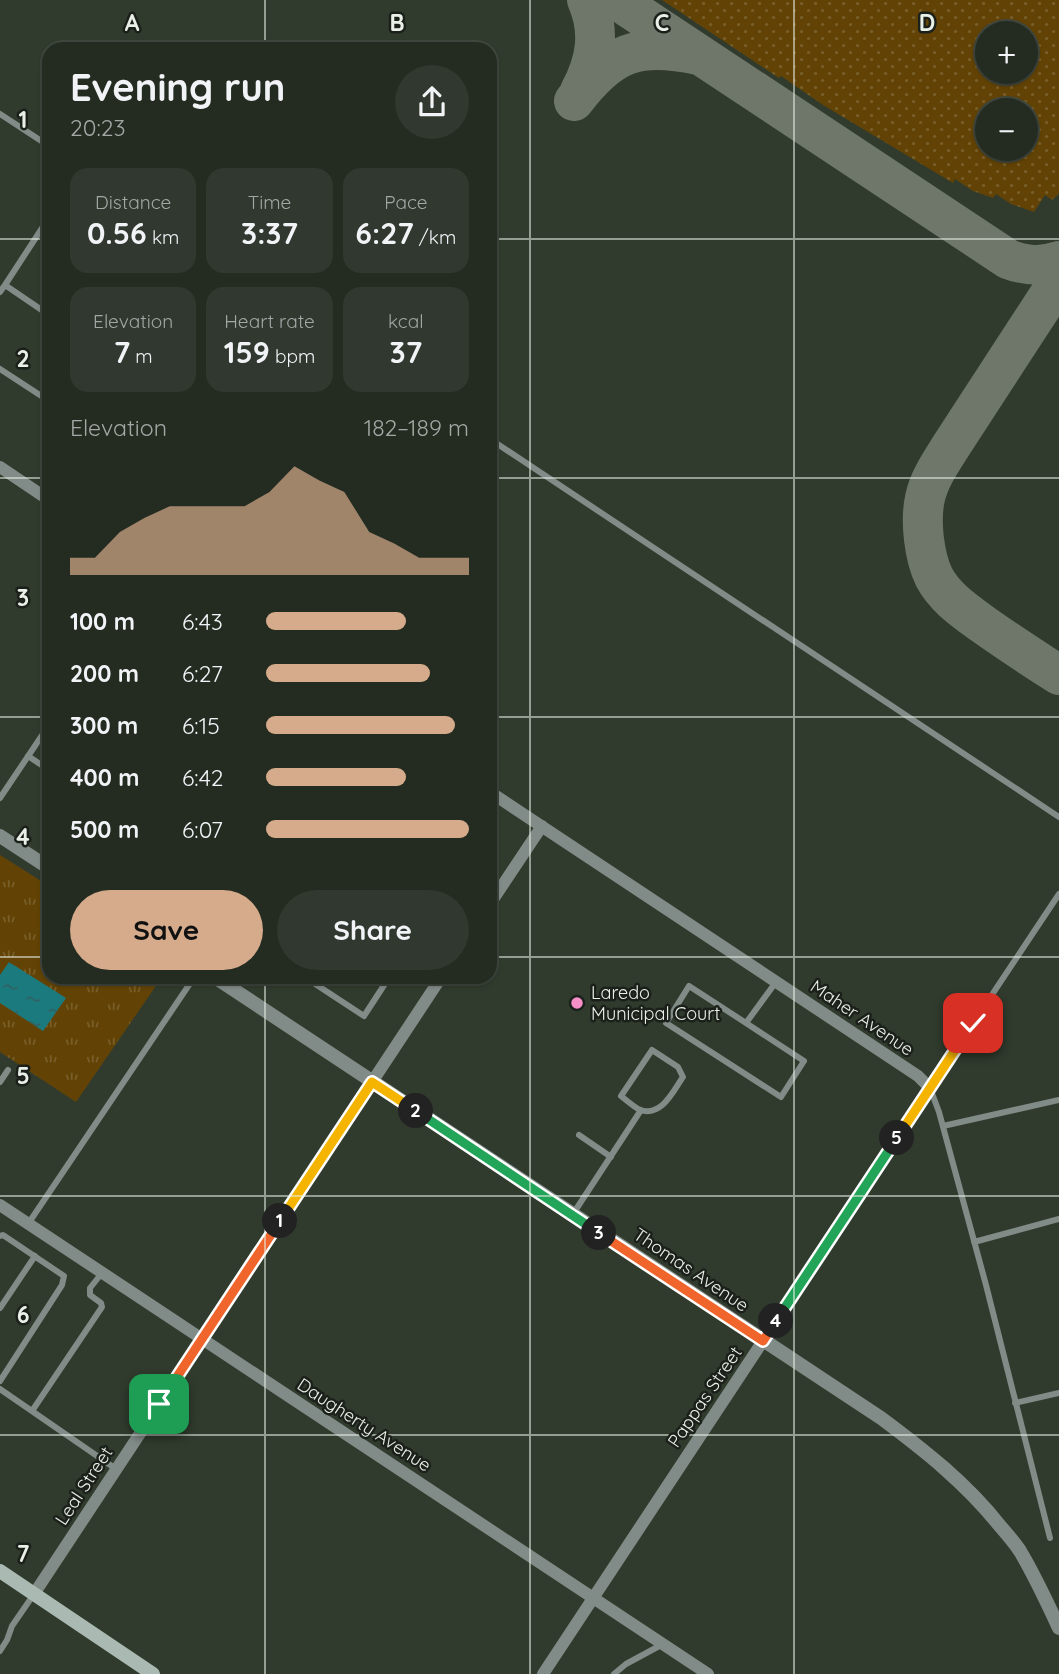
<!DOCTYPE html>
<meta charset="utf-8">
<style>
body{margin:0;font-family:Quicksand,sans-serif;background:#30382f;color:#f1f3f6;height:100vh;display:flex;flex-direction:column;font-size:26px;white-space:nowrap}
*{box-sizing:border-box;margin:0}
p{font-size:23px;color:#a3a7a5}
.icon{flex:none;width:38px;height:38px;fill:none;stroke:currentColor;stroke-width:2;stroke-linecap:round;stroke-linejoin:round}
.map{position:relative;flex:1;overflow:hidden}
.drawer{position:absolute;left:42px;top:42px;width:455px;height:942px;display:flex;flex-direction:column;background:#242c22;border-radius:21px;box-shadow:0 2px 5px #0004,0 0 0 2px #414840}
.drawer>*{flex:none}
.fabs{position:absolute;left:975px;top:21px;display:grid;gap:14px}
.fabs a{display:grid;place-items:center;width:63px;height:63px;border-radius:50%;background:#242c22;box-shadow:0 2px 5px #0004,0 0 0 2px #414840;font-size:35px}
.pin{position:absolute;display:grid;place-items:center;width:60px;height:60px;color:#fff;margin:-30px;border-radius:14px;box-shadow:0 4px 10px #0006}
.km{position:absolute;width:35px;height:35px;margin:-18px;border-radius:50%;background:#222;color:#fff;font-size:19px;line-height:35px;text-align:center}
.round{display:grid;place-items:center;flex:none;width:74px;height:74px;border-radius:37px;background:#30382f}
.headline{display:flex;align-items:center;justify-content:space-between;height:119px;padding:0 28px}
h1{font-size:38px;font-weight:800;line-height:52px}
.figures{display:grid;grid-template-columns:repeat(3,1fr);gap:10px;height:119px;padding:7px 28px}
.figures div{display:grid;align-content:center;border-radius:18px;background:#30382f;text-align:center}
.figures b{font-size:30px;font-weight:800}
.figures small{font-size:19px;font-weight:400}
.figures p{font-size:19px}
.chart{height:196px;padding:14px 28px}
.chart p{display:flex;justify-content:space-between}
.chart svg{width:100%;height:126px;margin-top:7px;fill:#d6ab8b;opacity:.7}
.primary-button{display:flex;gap:14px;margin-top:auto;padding:14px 28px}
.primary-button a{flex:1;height:80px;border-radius:42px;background:#d6ab8b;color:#111;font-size:28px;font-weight:800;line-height:80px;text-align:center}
.primary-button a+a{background:#30382f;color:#f1f3f6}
ul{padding:0 28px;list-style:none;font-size:23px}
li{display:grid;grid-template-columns:112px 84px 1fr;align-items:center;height:52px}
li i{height:18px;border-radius:9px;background:#d6ab8b}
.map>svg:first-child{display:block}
</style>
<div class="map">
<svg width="1059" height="1674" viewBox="0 0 1059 1674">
<defs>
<pattern id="grass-dots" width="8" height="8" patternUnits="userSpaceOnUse" patternTransform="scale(1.75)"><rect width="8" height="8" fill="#624305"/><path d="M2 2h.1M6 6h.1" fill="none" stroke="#785e29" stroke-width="1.8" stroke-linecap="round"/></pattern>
<pattern id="park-tufts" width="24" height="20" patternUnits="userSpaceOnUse" patternTransform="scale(1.75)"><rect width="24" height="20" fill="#624305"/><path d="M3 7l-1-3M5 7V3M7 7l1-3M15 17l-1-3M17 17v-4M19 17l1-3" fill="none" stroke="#785e29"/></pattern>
<pattern id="water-ripples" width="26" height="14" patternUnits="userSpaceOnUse" patternTransform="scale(1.75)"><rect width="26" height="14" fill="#1b7a7e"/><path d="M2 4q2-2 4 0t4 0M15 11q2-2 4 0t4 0" fill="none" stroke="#306162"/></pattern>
</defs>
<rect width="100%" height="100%" fill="#303b2d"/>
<!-- grass -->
<path fill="url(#grass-dots)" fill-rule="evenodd" d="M662,0H1059V194L1052,200L1045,195L1034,212L1011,204L996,194L993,198L973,191L955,179L953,183L823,105L781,76L779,78ZM987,33H1026V72H987ZM987,110H1026V149H987Z"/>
<!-- park -->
<path fill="url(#park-tufts)" d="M0,855L49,886V976L162,977L76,1102L0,1052Z"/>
<!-- water -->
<path fill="url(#water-ripples)" d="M9,962L66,998L43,1031L0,1003V975Z"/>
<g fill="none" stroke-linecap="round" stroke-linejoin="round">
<!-- taxiway -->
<path stroke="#6e776a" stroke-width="40" d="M617,0L1008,259C1026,266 1041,267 1059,261
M580,91C596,61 601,32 587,0
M574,101C611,52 638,42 698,55
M1059,280L951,446C941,462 929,479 925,498C920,521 924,556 934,577C945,598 965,611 984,625C1008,642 1034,659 1059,675"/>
<!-- service -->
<path stroke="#818b87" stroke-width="6" d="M0,114L49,146
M5,285L48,219
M0,292L5,285L49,315
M0,369L49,401
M490,439L1059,817
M28,756L49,770
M0,798L49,725
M303,976L364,1016L390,976
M373,976L385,984
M746,1023L804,1061L781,1097L666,1023L689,986L746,1023L776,982
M652,1050L678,1067L683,1077C673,1091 662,1117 640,1110C634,1107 626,1100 621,1096Z
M0,1082L8,1070
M943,1126L1059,1100
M579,1135L611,1157
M573,1214L641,1110
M28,1224L195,976
M0,1236L3,1235L64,1276L62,1285L0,1381
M974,1242L1059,1219
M0,1308L35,1256
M0,1389L116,1469
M1015,1403L1059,1393
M32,1411L102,1307L101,1303L90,1295V1288L102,1273
M1050,1538L986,1285L939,1112L930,1088L1059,894
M0,1651L7,1640L12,1626L34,1594
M614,1674L626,1664L663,1644"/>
<!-- minor -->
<path stroke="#818b87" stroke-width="12" d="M0,467L49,500
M490,792L918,1076L930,1088L543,1674
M490,904L542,826
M0,1205L708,1674
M34,1594L442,976"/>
<!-- tertiary -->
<path stroke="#818b87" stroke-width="14" d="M0,836L49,868
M213,976L881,1418C924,1450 966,1483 1000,1526C1007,1534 1014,1542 1020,1551C1035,1576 1047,1602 1059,1628"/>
<!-- secondary -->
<path stroke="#aabab3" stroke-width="14" d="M0,1571L153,1674"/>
</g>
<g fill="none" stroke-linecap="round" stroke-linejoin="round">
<defs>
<path id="split-1" d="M159,1404L280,1221"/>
<path id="split-2" d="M280,1221L372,1082L416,1111"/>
<path id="split-3" d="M416,1111L599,1233"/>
<path id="split-4" d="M599,1233L763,1341L776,1321"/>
<path id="split-5" d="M776,1321L897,1138"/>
<path id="split-6" d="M897,1138L973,1023"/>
</defs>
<!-- split-1 casing -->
<use href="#split-1" stroke="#fff" stroke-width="14"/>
<!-- split-2 casing -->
<use href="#split-2" stroke="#fff" stroke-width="14"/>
<!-- split-3 casing -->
<use href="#split-3" stroke="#fff" stroke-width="14"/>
<!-- split-4 casing -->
<use href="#split-4" stroke="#fff" stroke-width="14"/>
<!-- split-5 casing -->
<use href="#split-5" stroke="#fff" stroke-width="14"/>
<!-- split-6 casing -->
<use href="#split-6" stroke="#fff" stroke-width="14"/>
<!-- split-1 -->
<use href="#split-1" stroke="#f0652b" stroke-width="9"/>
<!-- split-2 -->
<use href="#split-2" stroke="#f5b400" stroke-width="9"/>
<!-- split-3 -->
<use href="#split-3" stroke="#22a559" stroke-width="9"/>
<!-- split-4 -->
<use href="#split-4" stroke="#f0652b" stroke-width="9"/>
<!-- split-5 -->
<use href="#split-5" stroke="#22a559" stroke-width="9"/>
<!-- split-6 -->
<use href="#split-6" stroke="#f5b400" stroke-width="9"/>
</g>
<!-- grid -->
<path fill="none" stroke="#e9f0e7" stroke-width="2" stroke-opacity="0.55" d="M265,0V49M530,0V1674M794,0V1674M0,239H49M490,239H1059M0,478H49M490,478H1059M0,717H49M490,717H1059M0,957H49M490,957H1059M265,976V1674M0,1196H1059M0,1435H1059"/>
<!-- markers -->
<circle fill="#f98fc9" stroke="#1b201a" stroke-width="2.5" cx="577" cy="1003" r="7"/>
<g text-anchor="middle" stroke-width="5" stroke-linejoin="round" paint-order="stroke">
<!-- poi labels -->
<g font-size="18" fill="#e9f0e7" stroke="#1b201a" text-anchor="start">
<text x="591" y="999">Laredo<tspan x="591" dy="21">Municipal Court</tspan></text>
</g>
<!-- street labels -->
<g font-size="18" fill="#e9f0e7" stroke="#1b201a">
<text transform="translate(862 1018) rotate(34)" y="6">Maher Avenue</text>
<text transform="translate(691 1270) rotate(34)" y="6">Thomas Avenue</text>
<text transform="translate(705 1397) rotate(-56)" y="6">Pappas Street</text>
<text transform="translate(364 1425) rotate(33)" y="6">Daugherty Avenue</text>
<text transform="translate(84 1486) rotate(-57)" y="6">Leal Street</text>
</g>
</g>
<g font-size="23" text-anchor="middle" font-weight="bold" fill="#e9f0e7" stroke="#1b201a" stroke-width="5" stroke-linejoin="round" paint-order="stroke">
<text x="132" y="31">A</text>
<text x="397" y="31">B</text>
<text x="662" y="31">C</text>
<text x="927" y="31">D</text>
<text x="23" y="128">1</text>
<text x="23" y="367">2</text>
<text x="23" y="606">3</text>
<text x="23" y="845">4</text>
<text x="23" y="1084">5</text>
<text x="23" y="1323">6</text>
<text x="23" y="1562">7</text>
</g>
</svg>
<div class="fabs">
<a>+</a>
<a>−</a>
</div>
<div class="pin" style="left:159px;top:1404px;background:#1e9e55"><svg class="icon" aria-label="arrive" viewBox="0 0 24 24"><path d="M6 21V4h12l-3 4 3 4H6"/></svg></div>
<div class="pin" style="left:973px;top:1023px;background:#d93025"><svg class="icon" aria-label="check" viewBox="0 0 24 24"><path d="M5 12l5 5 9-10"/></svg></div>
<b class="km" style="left:280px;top:1221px">1</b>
<b class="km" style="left:416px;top:1111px">2</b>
<b class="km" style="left:599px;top:1233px">3</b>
<b class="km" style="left:776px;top:1321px">4</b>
<b class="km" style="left:897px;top:1138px">5</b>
<section class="drawer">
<div class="headline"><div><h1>Evening run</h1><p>20:23</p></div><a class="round"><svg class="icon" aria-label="share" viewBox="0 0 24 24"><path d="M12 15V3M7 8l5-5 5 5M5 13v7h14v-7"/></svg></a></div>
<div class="figures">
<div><p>Distance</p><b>0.56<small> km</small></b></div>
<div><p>Time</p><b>3:37</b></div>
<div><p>Pace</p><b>6:27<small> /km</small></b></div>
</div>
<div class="figures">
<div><p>Elevation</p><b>7<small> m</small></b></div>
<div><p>Heart rate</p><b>159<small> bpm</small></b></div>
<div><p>kcal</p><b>37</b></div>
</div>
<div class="chart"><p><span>Elevation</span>182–189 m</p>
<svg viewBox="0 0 160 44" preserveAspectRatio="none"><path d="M0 44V38L10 38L20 29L30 24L40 20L50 20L60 20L70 20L80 15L90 6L100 11L110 15L120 29L130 33L140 38L150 38L160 38V44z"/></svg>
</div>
<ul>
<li><b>100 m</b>6:43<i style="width:69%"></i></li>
<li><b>200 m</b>6:27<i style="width:81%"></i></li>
<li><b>300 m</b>6:15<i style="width:93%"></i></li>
<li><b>400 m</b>6:42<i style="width:69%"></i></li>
<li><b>500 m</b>6:07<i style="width:100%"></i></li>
</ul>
<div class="primary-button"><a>Save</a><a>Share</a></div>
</section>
</div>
